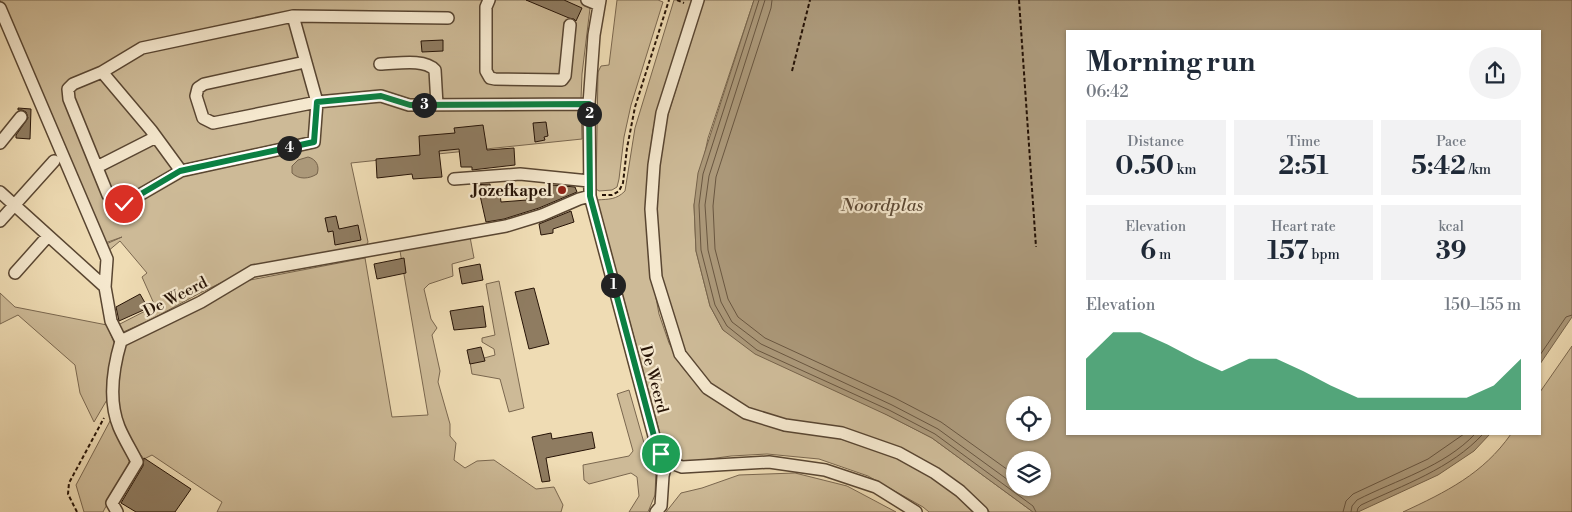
<!DOCTYPE html>
<meta charset="utf-8">
<style>
body{margin:0;font-family:"Libre Bodoni",serif;background:#f2f2f3;color:#1f2937;height:100vh;display:flex;flex-direction:column;font-size:19px;white-space:nowrap}
*{box-sizing:border-box;margin:0}
p{font-size:16px;color:#747a83}
.icon{flex:none;width:28px;height:28px;fill:none;stroke:currentColor;stroke-width:2;stroke-linecap:round;stroke-linejoin:round}
.map{position:relative;flex:1;overflow:hidden}
.drawer{position:absolute;left:1066px;top:30px;width:475px;height:405px;display:flex;flex-direction:column;background:#fff;border-radius:0px;box-shadow:0 1px 4px #0004}
.drawer>*{flex:none}
.controls{position:absolute;left:1006px;top:396px;display:grid;gap:10px}
.controls a{display:grid;place-items:center;width:45px;height:45px;border-radius:50%;background:#fff;box-shadow:0 1px 4px #0004;font-size:25px}
.pin{position:absolute;display:grid;place-items:center;width:42px;height:42px;color:#fff;margin:-21px;border:2px solid #fff;border-radius:50%;box-shadow:0 1px 5px #0007}
.km{position:absolute;width:25px;height:25px;margin:-12px;border-radius:50%;background:#222;color:#fff;font-size:14px;line-height:25px;text-align:center}
.round{display:grid;place-items:center;flex:none;width:52px;height:52px;border-radius:26px;background:#f2f2f3}
.headline{display:flex;align-items:center;justify-content:space-between;height:85px;padding:0 20px}
h1{font-size:28px;font-weight:700;line-height:38px}
.metrics{display:grid;grid-template-columns:repeat(3,1fr);gap:8px;height:85px;padding:5px 20px}
.metrics div{display:grid;align-content:center;border-radius:0px;background:#f2f2f3;text-align:center}
.metrics b{font-size:25px;font-weight:700}
.metrics small{font-size:14px;font-weight:400}
.metrics p{font-size:14px}
.chart{height:140px;padding:10px 20px}
.chart p{display:flex;justify-content:space-between}
.chart svg{width:100%;height:90px;margin-top:5px;fill:#0b8043;opacity:.7}
.map>svg:first-child{display:block}
</style>
<div class="map">
<svg width="1572" height="512" viewBox="0 0 1572 512">
<rect width="100%" height="100%" fill="#efdcb4"/>
<filter id="stains"><feTurbulence type="fractalNoise" baseFrequency=".004" numOctaves="4"/><feColorMatrix values="0 0 0 0 .2 0 0 0 0 .09 0 0 0 0 .02 0 0 0 .5 -.17"/></filter>
<radialGradient id="worn" r=".72"><stop offset=".6" stop-color="#630" stop-opacity="0"/><stop offset="1" stop-color="#630" stop-opacity=".3"/></radialGradient>
<!-- green -->
<path fill="#cdba97" stroke="#7a674f" d="M0,0H591L582,74L581,99L582,139L351,163L368,242L366,246L253,267L200,293L152,319L121,333L116,326L155,306L142,277L147,273L120,241L107,252L104,245L122,237L105,243Z
M617,0H658L663,2L631,105L624,137L619,179L617,187L612,190L599,191L596,189L598,72L601,66L609,65Z
M674,0H693L653,130L648,169L646,206L650,266L659,314L669,343L682,367L701,389L719,402L835,437L902,460L932,476L965,502L976,512H929L923,507L868,476L819,459L767,454L731,456L688,462L673,457L663,445L597,200C609,199 616,200 625,191L635,128Z
M704,0H754L708,138L694,205L696,251L710,306L723,330L932,438L1033,512H990L961,487L830,427L777,418L752,410L721,392L704,378L691,363L679,340L670,316L661,272L657,223L658,168L667,118Z
M470,237L474,258L452,264L453,276L429,284L424,289L431,319L437,328L432,335L440,371L438,382L450,424V436L456,443L454,460L465,468L477,461L494,460L536,489L554,487L563,505L561,512H217L222,502L152,455L144,459C122,433 112,400 119,366C121,356 122,349 129,341L245,281L365,258L392,417L428,415L400,251Z
M499,281L524,408L509,412L500,379L472,374L470,362L495,355L494,349L482,342V338L495,335L486,284Z
M0,293L15,307L107,325L115,345L108,398L94,422L80,393L75,365L18,315L0,324Z
M1572,346V512H1403C1446,492 1483,474 1511,434H1540V392Z
M629,390L646,450L656,470L655,495L648,512H629L639,496L637,477L631,473L589,484L584,480L583,465L629,456L633,451L617,394Z
M110,421C115,428 128,448 129,455C132,472 110,497 103,512H84L76,485Z
M795,473L847,486L896,512H666L681,493L702,488L739,475Z"/>
<!-- water -->
<path fill="#ab9879" stroke="#76634b" fill-rule="evenodd" d="M754,0H1572V317L1540,364V31H1068V434H1490L1474,451L1438,475L1358,512H1033L932,438L887,415L755,354L723,330L710,306L696,251L694,205L698,173ZM1015,405H1042V432H1015ZM1015,460H1042V488H1015Z
M308,157C316,159 320,166 317,174C309,179 299,180 292,173V166L298,160Z"/>
<g fill="none" stroke-linecap="round" stroke-linejoin="round">
<!-- shore -->
<path stroke="#695640" stroke-width="1" d="M759,0L703,174L699,205L701,250L715,305L727,326L757,350L889,410L935,434L1033,506L1036,512
M765,0L709,176L705,205L708,250L721,302L732,322L761,344L892,405L938,429L1015,485
M772,0L771,8L716,177L713,206L715,249L728,299L738,317L765,338L895,398L941,422L1015,475
M1540,355L1566,317L1572,315
M1343,512L1346,501L1353,494L1428,459L1464,434
M1351,512L1352,506L1357,500C1396,480 1444,467 1475,434
M1357,512L1358,508L1361,505C1403,485 1451,469 1483,434"/>
</g>
<!-- building -->
<path fill="#8f7c61" stroke="#271407" d="M526,0H564L582,8L576,21L574,19L569,18Z
M443,40V51L422,52L421,41Z
M18,108L31,109L30,139L16,138V135L28,118L26,112L22,110H18Z
M546,122L548,136L544,137L545,140L535,142L533,123Z
M483,125L487,150L514,148L515,165L472,170V167H461L459,149L439,151L442,177L413,179L412,174L377,178L376,159L420,155L419,136L455,133L454,128Z
M490,184L491,196L500,194L501,202L527,200L526,192L547,191V189H549L552,185L575,187L577,192L539,208L504,219L486,222L479,191H473V185Z
M571,211L574,222L553,229V233L541,235L539,224Z
M336,216L339,229L358,225L361,240L335,245L333,231L328,232L325,218Z
M404,258L406,273L377,279L374,264Z
M480,264L483,280L462,284L459,268Z
M534,288L549,344L529,349L515,292Z
M140,294L148,308L119,321L116,307Z
M483,306L486,327L454,330L450,311Z
M481,347L485,361L470,364L467,350Z
M592,432L595,448L546,458L550,481L542,482L532,437L551,433L552,439Z
M144,458L191,489L175,512H136L121,503L143,466Z"/>
<g fill="none" stroke-linecap="round" stroke-linejoin="round">
<defs>
<path id="minor" d="M489,0L486,7V71L490,78L495,79L562,80L565,76L570,25
M587,0L599,5
M600,0L594,35L589,104L590,196L655,440C661,456 666,462 682,467L769,462L825,470L876,487L916,512
M698,0L662,113L654,165L651,209L656,277L680,354L707,388L746,413L785,425L842,433L899,453L935,473L960,491L982,512
M0,8L107,259L105,287L111,321L121,341
M293,16L317,102L213,123L203,118L196,96L198,88L204,84L305,62
M380,64C395,64 424,58 435,70L437,105
M102,72L142,48L293,16L448,18
M0,143L21,117
M97,167L156,137
M181,171L151,130L102,72L73,84L68,89L69,99L108,195L117,203L124,204L181,171L314,142L317,102L381,96L409,105L589,104
M454,179L520,174L589,181
M0,192L105,287
M0,221L54,161
M15,273L48,236
M121,341L201,302L253,271L506,226L542,215L579,199L590,196
M117,512L112,503L137,462C131,450 124,439 119,427C108,400 113,368 121,341
M656,512L661,506L663,476L667,460"/>
</defs>
<!-- minor casing -->
<use href="#minor" stroke="#594632" stroke-width="14"/>
<!-- path -->
<path stroke="#271407" stroke-width="2" stroke-dasharray="4 2.5" stroke-linecap="butt" d="M677,0L684,3
M1019,0L1036,247
M792,71L810,0
M602,195H612L619,191L623,183L627,148L635,107L669,0
M77,512L68,494L69,483L104,418"/>
<!-- minor -->
<use href="#minor" stroke="#f5e8ce" stroke-width="11"/>
</g>
<g fill="none" stroke-linecap="round" stroke-linejoin="round">
<defs>
<path id="route" d="M124,204L180,171L314,142L317,102L381,96L410,105L589,104L590,196L655,440L661,454"/>
</defs>
<!-- route casing -->
<use href="#route" stroke="#fff" stroke-width="10"/>
<!-- route -->
<use href="#route" stroke="#0b8043" stroke-width="6"/>
</g>
<!-- markers -->
<circle fill="#8f2418" stroke="#f5e8ce" stroke-width="2" cx="562" cy="190" r="5"/>
<g text-anchor="middle" stroke-width="4.5" stroke-linejoin="round" paint-order="stroke">
<!-- poi labels -->
<g font-size="16" font-weight="bold" fill="#271407" stroke="#f5e8ce" text-anchor="end">
<text x="552" y="196">Jozefkapel</text>
</g>
<!-- street labels -->
<g font-size="16" fill="#271407" stroke="#f5e8ce">
<text transform="translate(175 296) rotate(-27)" y="6">De Weerd</text>
<text transform="translate(655 379) rotate(75)" y="6">De Weerd</text>
</g>
<!-- water labels -->
<g font-size="18" font-style="italic" fill="#5c4935" stroke="#f5e8ce">
<text x="882" y="211">Noordplas</text>
</g>
</g>
<rect width="100%" height="100%" filter="url(#stains)"/>
<rect width="100%" height="100%" fill="url(#worn)"/>
</svg>
<div class="controls">
<a><svg class="icon" aria-label="locate" viewBox="0 0 24 24"><circle cx="12" cy="12" r="6"/><path d="M12 2v4M12 18v4M2 12h4M18 12h4"/></svg></a>
<a><svg class="icon" aria-label="layers" viewBox="0 0 24 24"><path d="M12 4l9 5-9 5-9-5zM3 14l9 5 9-5"/></svg></a>
</div>
<div class="pin" style="left:661px;top:454px;background:#1e9e55"><svg class="icon" aria-label="arrive" viewBox="0 0 24 24"><path d="M6 21V4h12l-3 4 3 4H6"/></svg></div>
<div class="pin" style="left:124px;top:204px;background:#d93025"><svg class="icon" aria-label="check" viewBox="0 0 24 24"><path d="M5 12l5 5 9-10"/></svg></div>
<b class="km" style="left:613px;top:285px">1</b>
<b class="km" style="left:589px;top:114px">2</b>
<b class="km" style="left:424px;top:105px">3</b>
<b class="km" style="left:289px;top:148px">4</b>
<section class="drawer">
<div class="headline"><div><h1>Morning run</h1><p>06:42</p></div><a class="round"><svg class="icon" aria-label="share" viewBox="0 0 24 24"><path d="M12 15V3M7 8l5-5 5 5M5 13v7h14v-7"/></svg></a></div>
<div class="metrics">
<div><p>Distance</p><b>0.50<small> km</small></b></div>
<div><p>Time</p><b>2:51</b></div>
<div><p>Pace</p><b>5:42<small> /km</small></b></div>
</div>
<div class="metrics">
<div><p>Elevation</p><b>6<small> m</small></b></div>
<div><p>Heart rate</p><b>157<small> bpm</small></b></div>
<div><p>kcal</p><b>39</b></div>
</div>
<div class="chart"><p><span>Elevation</span>150–155 m</p>
<svg viewBox="0 0 160 44" preserveAspectRatio="none"><path d="M0 44V19L10 6L20 6L30 12L40 19L50 25L60 19L70 19L80 25L90 32L100 38L110 38L120 38L130 38L140 38L150 32L160 19V44z"/></svg>
</div>
</section>
</div>
